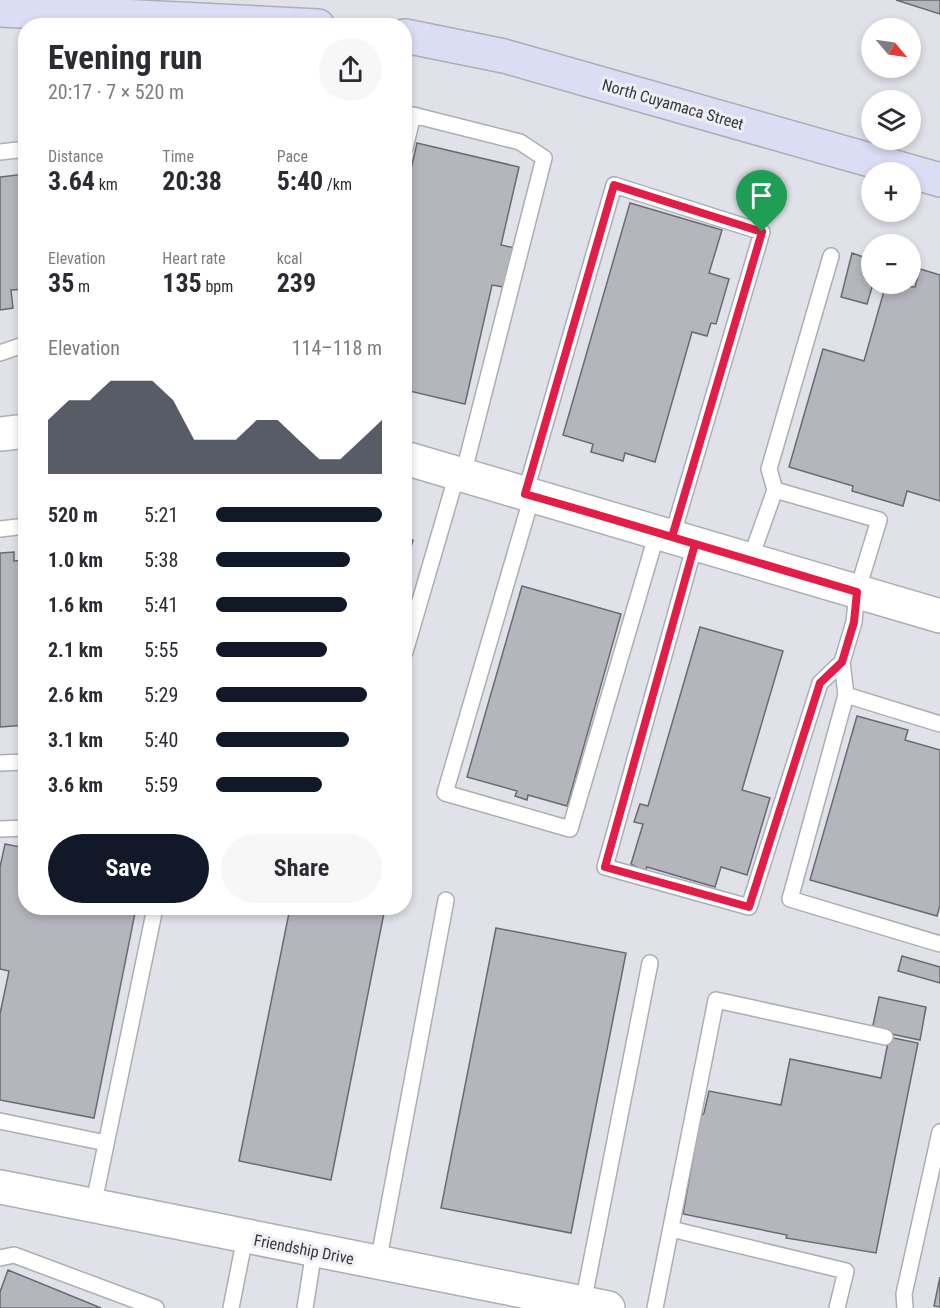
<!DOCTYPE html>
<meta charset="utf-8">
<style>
body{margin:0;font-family:"Roboto Condensed",sans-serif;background:#f7f7f7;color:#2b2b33;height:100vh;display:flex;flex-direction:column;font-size:22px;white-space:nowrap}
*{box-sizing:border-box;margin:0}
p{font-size:20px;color:#7c7c81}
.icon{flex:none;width:33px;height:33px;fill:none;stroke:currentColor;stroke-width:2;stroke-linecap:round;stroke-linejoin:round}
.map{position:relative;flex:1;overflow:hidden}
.panel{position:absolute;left:18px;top:18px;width:394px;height:897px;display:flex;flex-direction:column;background:#fff;border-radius:24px;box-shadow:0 3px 9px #0003}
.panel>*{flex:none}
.needle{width:39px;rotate:119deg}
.tools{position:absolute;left:861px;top:18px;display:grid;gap:12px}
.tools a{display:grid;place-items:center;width:60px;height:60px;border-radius:50%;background:#fff;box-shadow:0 3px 9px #0003;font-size:30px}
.pin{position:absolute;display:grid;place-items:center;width:51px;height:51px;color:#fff;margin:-62px -26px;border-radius:50% 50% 50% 0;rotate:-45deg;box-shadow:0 0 6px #0007}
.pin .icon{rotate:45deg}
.round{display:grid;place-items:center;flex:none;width:63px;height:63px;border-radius:32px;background:#f7f7f7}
.headline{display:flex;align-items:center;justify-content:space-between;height:102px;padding:0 30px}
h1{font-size:33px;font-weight:700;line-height:45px}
.figures{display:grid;grid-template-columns:repeat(3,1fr);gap:9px;height:102px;padding:6px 30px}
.figures div{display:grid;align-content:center}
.figures b{font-size:26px;font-weight:700}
.figures small{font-size:16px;font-weight:400}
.figures p{font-size:16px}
.chart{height:168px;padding:12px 30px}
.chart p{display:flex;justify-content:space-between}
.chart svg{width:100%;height:108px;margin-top:6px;fill:#111827;opacity:.7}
.button{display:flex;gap:12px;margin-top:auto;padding:12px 30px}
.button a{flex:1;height:69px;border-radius:36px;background:#111827;color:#fff;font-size:24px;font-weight:700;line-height:69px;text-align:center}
.button a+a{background:#f7f7f7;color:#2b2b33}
ul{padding:0 30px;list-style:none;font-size:20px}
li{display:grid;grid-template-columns:96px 72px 1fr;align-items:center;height:45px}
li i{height:15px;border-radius:8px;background:#111827}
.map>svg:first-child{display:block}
</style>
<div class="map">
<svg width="940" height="1308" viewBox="0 0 940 1308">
<rect width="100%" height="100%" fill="#e1e2e9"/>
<!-- building -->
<path fill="#b5b6bd" stroke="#6a6b72" stroke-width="1.5" d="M896,0H940V14Z
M417,143L519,167L501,245L524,250L515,289L492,285L465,404L405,390V195Z
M26,174V289L11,290L13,308L0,310V177Z
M630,203L722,230L709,273L729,279L716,324L711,323L707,336L692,332L655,462L625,453L623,461L591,452L593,444L563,435Z
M852,253L872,260L873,284L867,304L841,297Z
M920,269L940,275V501L907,491L903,506L852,491L853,486L789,467L823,349L864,361L886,284L915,287Z
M405,538L413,540L405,568Z
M14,552V561L26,560V725L0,727V553Z
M522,586L621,614L567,806L528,795L527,800L515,796L517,791L467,777Z
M700,627L783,651L742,790L770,798L747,875L721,867L715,887L647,867L645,872L631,864L643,824L634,822L640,804L648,806Z
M857,716L908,730L905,740L940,750V905L937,916L810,880Z
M5,844L26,848V908H136L94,1118L0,1100V1014L9,971L0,969V867Z
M290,908H385L331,1180L239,1161Z
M496,928L626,953L571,1233L441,1208Z
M902,956L940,967V983L898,971Z
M879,997L926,1007L920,1040L872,1030Z
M889,1037L918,1043L876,1253L786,1238L787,1235L683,1214L700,1117L704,1113L709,1091L781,1105L790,1059L881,1078Z
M8,1270L101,1308H0V1292Z
M940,1277V1307L934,1306Z"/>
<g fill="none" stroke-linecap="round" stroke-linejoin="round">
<defs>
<path id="service" d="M405,148L413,115L520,142L544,158L463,475
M0,152L26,149
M0,353L26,344
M775,490L879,520L857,592L854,622L842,662L846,695L940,724
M525,494L614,185L762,232L672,537
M532,496L445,793L570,829L657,533
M0,529L26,526
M695,544L605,867L749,907L820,683L842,662
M750,560L775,490L769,469L831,256
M405,652L457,474
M846,695L790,899L940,944
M0,763L26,762
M0,829L26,828
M0,1121L106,1143
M93,1207L155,908
M671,1229L846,1271L837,1308
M0,1258L14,1255L156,1308
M378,1263L446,900
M583,1303L650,963
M231,1308L245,1237
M305,1308L314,1251
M655,1308L716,1000L885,1037
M905,1308L904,1294L940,1132"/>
<path id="tertiary" d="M0,434L26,431
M405,458L940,616
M0,1187L608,1308"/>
<path id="secondary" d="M0,10L318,26
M405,36L504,56L940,180"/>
</defs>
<!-- service casing -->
<use href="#service" stroke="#adaeb5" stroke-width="18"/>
<!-- tertiary casing -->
<use href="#tertiary" stroke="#adaeb5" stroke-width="36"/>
<!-- secondary casing -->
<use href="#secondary" stroke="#adaeb5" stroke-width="36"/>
<!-- service -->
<use href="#service" stroke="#fff" stroke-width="15"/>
<!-- tertiary -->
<use href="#tertiary" stroke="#fff" stroke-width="33"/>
<!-- secondary -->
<use href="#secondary" stroke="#dbddf4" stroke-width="33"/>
</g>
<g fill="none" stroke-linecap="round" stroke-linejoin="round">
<defs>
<path id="route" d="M762,232L614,185L525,494C582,510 639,527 695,544L605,867L749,907L820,683L842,662L854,622L857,592C795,573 733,555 672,537L762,232"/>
</defs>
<!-- route casing -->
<use href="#route" stroke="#fff" stroke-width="12"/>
<!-- route -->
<use href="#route" stroke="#e11d48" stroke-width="8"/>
</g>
<g text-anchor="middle" stroke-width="6" stroke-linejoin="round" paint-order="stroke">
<!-- street labels -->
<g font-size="16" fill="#39393c" stroke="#eeeff6">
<text transform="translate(673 104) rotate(16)" y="6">North Cuyamaca Street</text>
<text transform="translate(304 1249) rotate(11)" y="6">Friendship Drive</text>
</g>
</g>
</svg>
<div class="tools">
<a><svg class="needle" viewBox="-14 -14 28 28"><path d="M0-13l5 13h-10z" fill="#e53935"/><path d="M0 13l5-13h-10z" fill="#7c7c81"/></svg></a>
<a><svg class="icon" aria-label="layers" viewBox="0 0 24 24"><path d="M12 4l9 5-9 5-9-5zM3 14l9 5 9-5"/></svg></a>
<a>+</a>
<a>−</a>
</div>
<div class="pin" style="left:762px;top:232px;background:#1e9e55"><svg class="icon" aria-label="arrive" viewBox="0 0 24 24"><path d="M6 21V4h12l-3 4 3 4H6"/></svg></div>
<section class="panel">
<div class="headline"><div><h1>Evening run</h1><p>20:17 · 7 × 520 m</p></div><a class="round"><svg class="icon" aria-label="share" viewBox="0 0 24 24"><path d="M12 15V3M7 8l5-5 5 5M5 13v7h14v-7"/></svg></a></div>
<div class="figures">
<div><p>Distance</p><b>3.64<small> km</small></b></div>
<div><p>Time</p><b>20:38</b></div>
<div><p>Pace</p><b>5:40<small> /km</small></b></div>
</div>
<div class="figures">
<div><p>Elevation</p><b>35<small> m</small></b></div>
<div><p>Heart rate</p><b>135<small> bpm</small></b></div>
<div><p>kcal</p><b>239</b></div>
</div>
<div class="chart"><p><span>Elevation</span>114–118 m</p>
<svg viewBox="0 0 160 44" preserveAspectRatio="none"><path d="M0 44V22L10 14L20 14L30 6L40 6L50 6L60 14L70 30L80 30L90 30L100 22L110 22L120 30L130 38L140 38L150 30L160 22V44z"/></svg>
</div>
<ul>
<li><b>520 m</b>5:21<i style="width:100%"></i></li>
<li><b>1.0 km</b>5:38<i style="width:81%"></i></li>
<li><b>1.6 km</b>5:41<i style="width:79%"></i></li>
<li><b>2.1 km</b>5:55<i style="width:67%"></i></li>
<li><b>2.6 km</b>5:29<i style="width:91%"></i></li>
<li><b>3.1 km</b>5:40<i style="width:80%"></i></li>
<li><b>3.6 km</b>5:59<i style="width:64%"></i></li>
</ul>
<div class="button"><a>Save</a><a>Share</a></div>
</section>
</div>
